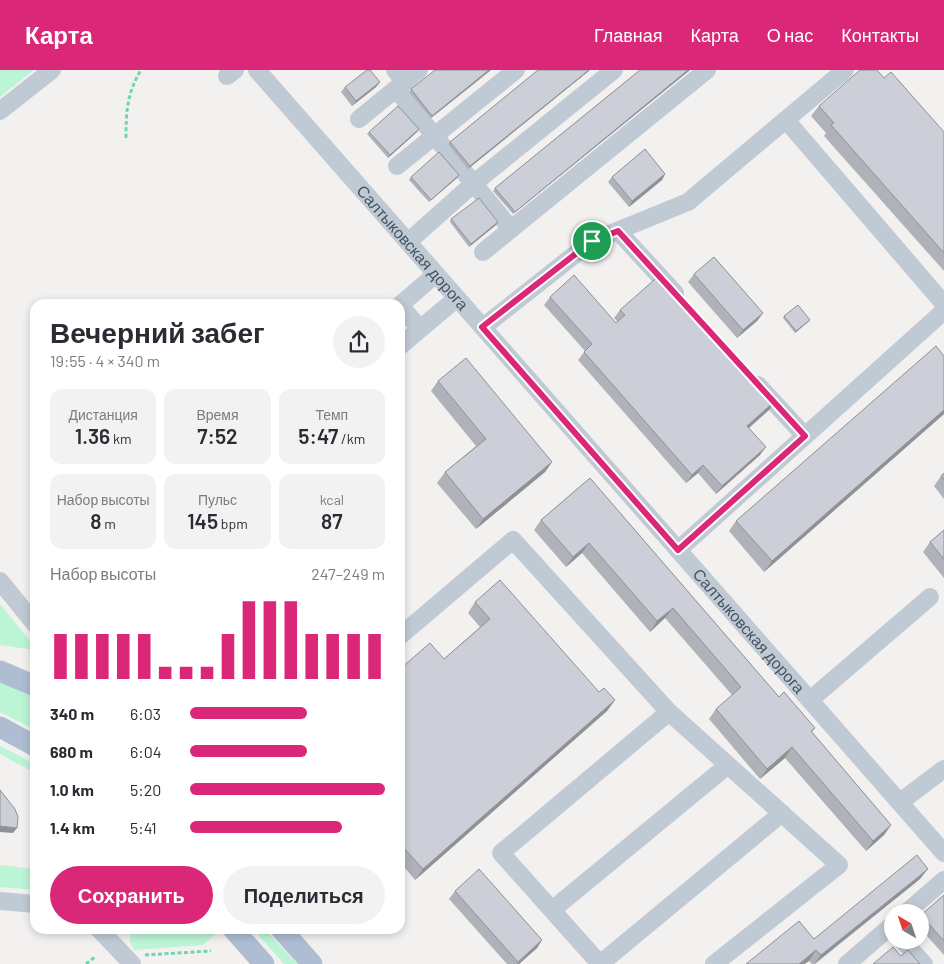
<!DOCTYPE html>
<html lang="ru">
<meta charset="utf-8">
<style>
body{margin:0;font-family:Barlow,sans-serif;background:#f2f2f3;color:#2b2b33;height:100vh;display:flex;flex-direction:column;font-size:19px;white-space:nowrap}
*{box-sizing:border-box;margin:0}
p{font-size:16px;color:#7c7c81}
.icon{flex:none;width:28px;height:28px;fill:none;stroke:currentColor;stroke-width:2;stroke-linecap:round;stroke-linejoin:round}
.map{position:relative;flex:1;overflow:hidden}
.side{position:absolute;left:30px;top:229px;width:375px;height:635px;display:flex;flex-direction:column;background:#fff;border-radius:15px;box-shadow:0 2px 8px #0003}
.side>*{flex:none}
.needle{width:32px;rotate:321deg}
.controls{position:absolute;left:884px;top:834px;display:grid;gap:10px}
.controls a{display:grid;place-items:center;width:45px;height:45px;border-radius:50%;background:#fff;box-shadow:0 2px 8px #0003;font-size:25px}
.pin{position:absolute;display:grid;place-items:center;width:42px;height:42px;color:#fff;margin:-21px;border:2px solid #fff;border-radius:50%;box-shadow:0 1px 5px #0007}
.round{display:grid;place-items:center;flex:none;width:52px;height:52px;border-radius:26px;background:#f2f2f3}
.overview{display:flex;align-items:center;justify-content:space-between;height:85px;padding:0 20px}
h1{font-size:28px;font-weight:600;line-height:38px}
.stats{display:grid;grid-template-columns:repeat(3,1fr);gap:8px;height:85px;padding:5px 20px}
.stats div{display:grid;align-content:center;border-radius:12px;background:#f2f2f3;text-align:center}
.stats b{font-size:21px;font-weight:600}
.stats small{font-size:14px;font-weight:400}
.stats p{font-size:14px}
.chart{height:140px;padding:10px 20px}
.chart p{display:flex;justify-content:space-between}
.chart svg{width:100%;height:90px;margin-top:5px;stroke:#db2777;stroke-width:6}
.button{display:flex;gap:10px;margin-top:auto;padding:10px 20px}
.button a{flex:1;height:58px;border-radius:30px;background:#db2777;color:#fff;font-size:20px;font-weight:600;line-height:58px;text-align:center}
.button a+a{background:#f2f2f3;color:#2b2b33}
ul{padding:0 20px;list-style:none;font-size:16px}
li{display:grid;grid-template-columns:80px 60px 1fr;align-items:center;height:38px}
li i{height:12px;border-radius:6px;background:#db2777}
header{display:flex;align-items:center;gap:30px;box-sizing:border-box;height:70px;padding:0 25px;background:#db2777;color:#fff}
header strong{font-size:24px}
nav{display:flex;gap:28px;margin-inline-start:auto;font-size:18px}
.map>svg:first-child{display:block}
</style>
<header>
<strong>Карта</strong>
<nav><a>Главная</a><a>Карта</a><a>О нас</a><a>Контакты</a></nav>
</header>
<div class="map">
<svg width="944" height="894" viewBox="0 0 944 894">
<rect width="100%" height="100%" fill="#f3f1f0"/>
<!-- green -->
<path fill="#bcf4d6" d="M0,0H34L0,27Z
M0,534L35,577V580L0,575Z
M0,610L35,629V660L0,642Z
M0,676L35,694V703L0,684Z
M0,795L35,799V820L0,817Z
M130,859H212L216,864L203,875L134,880L130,872Z
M265,859L297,894H284L258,865Z"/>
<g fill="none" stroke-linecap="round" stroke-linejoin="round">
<!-- path -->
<path stroke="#70d6ac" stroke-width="3" stroke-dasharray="4 2.5" stroke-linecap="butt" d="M126,68C126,42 127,23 141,0
M145,885L211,881
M86,894L95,887"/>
<!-- minor -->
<g stroke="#c0cad4" stroke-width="18">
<path id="s1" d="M257,0L944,783"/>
<path d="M395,0L405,12"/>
<path d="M227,6L235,0"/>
<path d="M396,19L511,159"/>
<path d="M0,41L52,0"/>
<path d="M359,49L419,0"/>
<path d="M786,50L944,234"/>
<path d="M397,96L516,0"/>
<path d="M618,161L675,223"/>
<path d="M408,172L473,114L614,0"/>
<path d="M483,182L707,0"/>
<path d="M400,235L436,204"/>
<path d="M400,235L420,259"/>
<path d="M483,257L592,171L688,132L845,0"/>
<path d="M400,276L457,228"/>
<path d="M758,315L805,366"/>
<path d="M678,480L944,241"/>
<path d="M0,511L35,554"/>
<path d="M400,566L513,470L669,642L839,795L714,894"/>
<path d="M810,630L930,527"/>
<path d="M900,732L944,699"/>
<path d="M0,831L35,834"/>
<path d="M552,840L728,695"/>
<path d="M907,842L944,810"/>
<path d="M99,859L132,894"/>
<path d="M902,870L924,894"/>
<path d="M600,894L501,783L669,642"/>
<path d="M600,894L782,743"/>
<path d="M847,894L892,855"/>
</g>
<!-- major -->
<path stroke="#aebdd2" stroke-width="21" d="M0,601L35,616
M0,657L35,676
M233,859L264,894
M281,859L312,894"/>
</g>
<!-- wall -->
<path fill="#afb2b9" d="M491,0L431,48L409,22L411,19Z
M538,0H590L468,99L448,74L450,72Z
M640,0H690L513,144L493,121L495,118Z
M884,8L944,62V201L824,66L826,63L811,46L819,36Z
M380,12L376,17L352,36L341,22L345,17Z
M419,59L417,62L388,88L367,64L369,62Z
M665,104L662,110L629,137L608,112L612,107Z
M459,105L457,108L429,132L409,110L411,107Z
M451,149L496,155L469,177L450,152Z
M694,204L763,243L757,251L737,268L688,212Z
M550,227L616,253L618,252L614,248L620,240L775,331L770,339L749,358L760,385L716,424L698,403L686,413L578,290L585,281L544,235Z
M784,246L810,250L808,252L795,263L783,248Z
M944,286V344L764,502L729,461L736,451Z
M438,311L552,392L545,402L476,459L437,413L445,402L476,376L431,321Z
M944,403V429L934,416L941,406Z
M590,408L779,627L815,658L812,662L891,755L884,765L866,781L785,688L760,709L709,649L716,639L732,625L665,548L650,562L582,483L566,497L534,460L541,450Z
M944,460V508L923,482L930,472Z
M475,532L599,622L615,630L607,641L415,810L400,792V599L444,589L480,557L468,543Z
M920,809L815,894H812L809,891L814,869Z
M455,821L542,870L537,878L519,894H507L449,829Z
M944,825V885L920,858V847L921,845Z"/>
<!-- shaded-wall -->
<path fill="#8f9196" d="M489,0H491L431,48L432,46Z
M589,0H590L468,99L470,96Z
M688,0H690L513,144L515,142Z
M380,12L376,17L352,36L356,31Z
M419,59L417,62L388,88L390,85Z
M665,104L662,110L629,137L632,131Z
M459,105L457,108L429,132L431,130Z
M498,152L496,155L469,177L471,174Z
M763,243L757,251L737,268L743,260Z
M810,250L808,252L795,263L796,261Z
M775,331L770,339L742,364L747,356Z
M944,340V344L764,502L772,491Z
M766,377L760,385L716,424L722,416Z
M552,392L545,402L476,459L483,449Z
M703,395L698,403L686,413L692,405Z
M589,473L582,483L566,497L573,487Z
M673,538L665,548L650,562L657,551Z
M615,630L607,641L415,810L423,799Z
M792,677L785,688L760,709L767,699Z
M891,755L884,765L866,781L873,771Z
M0,756L17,758L13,763L0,762Z
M928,799L920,809L814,894L821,885Z
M542,870L537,878L519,894H517Z
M816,880L809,891L805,894H799Z"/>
<!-- building -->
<path fill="#cccfd7" stroke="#8f9196" d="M367,0H370L380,12L356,31L345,17Z
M435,0H489L432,46L411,19Z
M538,0H589L470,96L450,72Z
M640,0H688L515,142L495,118Z
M860,0H877L884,8L891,2L944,62V183L831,55L834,53L819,36Z
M398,36L419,59L390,85L369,62Z
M645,79L665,104L632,131L612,107Z
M439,82L459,105L431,130L411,107Z
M479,128L498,152L471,174L451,149Z
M714,187L763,243L743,260L694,204Z
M662,203L775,331L747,356L766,377L722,416L703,395L692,405L584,282L592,274L550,227L574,205L616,253L625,245L620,240Z
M798,235L810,250L796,261L784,246Z
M936,276L944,286V340L772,491L736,451Z
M466,288L552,392L483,449L445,402L486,369L438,311Z
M944,403V410L941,406Z
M590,408L779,627L784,622L815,658L811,661L891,755L873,771L792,677L767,699L716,639L741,617L673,538L657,551L589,473L573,487L541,450Z
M944,460V489L930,472Z
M500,510L599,622L604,618L615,630L423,799L400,774V599L430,573L444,589L490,549L475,532Z
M0,720L15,739L18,747L17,758L0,756Z
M917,785L928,799L821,885L816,880L799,894H746L799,851L814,869Z
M479,799L542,870L518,892L455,821Z
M944,825V871L921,845Z
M893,877L901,886L908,880L920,894H873Z"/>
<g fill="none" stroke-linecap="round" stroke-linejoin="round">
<defs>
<path id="route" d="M618,161L805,366L678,480L482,257L592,171Z"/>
</defs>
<!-- route casing -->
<use href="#route" stroke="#fff" stroke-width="10"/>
<!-- route -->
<use href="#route" stroke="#db2777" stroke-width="6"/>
</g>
<g text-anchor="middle" stroke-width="5" stroke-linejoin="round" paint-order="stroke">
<!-- street labels -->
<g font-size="16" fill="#465260" stroke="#fff">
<text dy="6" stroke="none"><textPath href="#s1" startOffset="236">Салтыковская дорога</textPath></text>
<text dy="6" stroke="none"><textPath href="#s1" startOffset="746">Салтыковская дорога</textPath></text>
</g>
</g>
</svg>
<div class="controls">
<a><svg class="needle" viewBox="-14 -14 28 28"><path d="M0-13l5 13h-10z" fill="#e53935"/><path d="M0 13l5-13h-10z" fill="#7c7c81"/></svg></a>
</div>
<div class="pin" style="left:592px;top:171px;background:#1e9e55"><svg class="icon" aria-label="arrive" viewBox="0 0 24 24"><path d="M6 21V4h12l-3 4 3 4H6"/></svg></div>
<section class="side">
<div class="overview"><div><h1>Вечерний забег</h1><p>19:55 · 4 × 340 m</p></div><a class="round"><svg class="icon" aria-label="share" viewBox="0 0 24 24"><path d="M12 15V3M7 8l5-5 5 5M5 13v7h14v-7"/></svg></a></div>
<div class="stats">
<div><p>Дистанция</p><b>1.36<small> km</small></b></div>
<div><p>Время</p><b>7:52</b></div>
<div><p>Темп</p><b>5:47<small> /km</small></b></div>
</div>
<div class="stats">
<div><p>Набор высоты</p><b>8<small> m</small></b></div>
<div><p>Пульс</p><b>145<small> bpm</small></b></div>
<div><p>kcal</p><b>87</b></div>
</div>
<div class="chart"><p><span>Набор высоты</span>247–249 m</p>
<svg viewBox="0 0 160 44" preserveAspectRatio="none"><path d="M5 44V22M15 44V22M25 44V22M35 44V22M45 44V22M55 44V38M65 44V38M75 44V38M85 44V22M95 44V6M105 44V6M115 44V6M125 44V22M135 44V22M145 44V22M155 44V22"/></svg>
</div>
<ul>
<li><b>340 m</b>6:03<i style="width:60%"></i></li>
<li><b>680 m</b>6:04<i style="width:60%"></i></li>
<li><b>1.0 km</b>5:20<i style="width:100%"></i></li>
<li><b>1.4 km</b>5:41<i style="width:78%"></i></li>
</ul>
<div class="button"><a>Сохранить</a><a>Поделиться</a></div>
</section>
</div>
